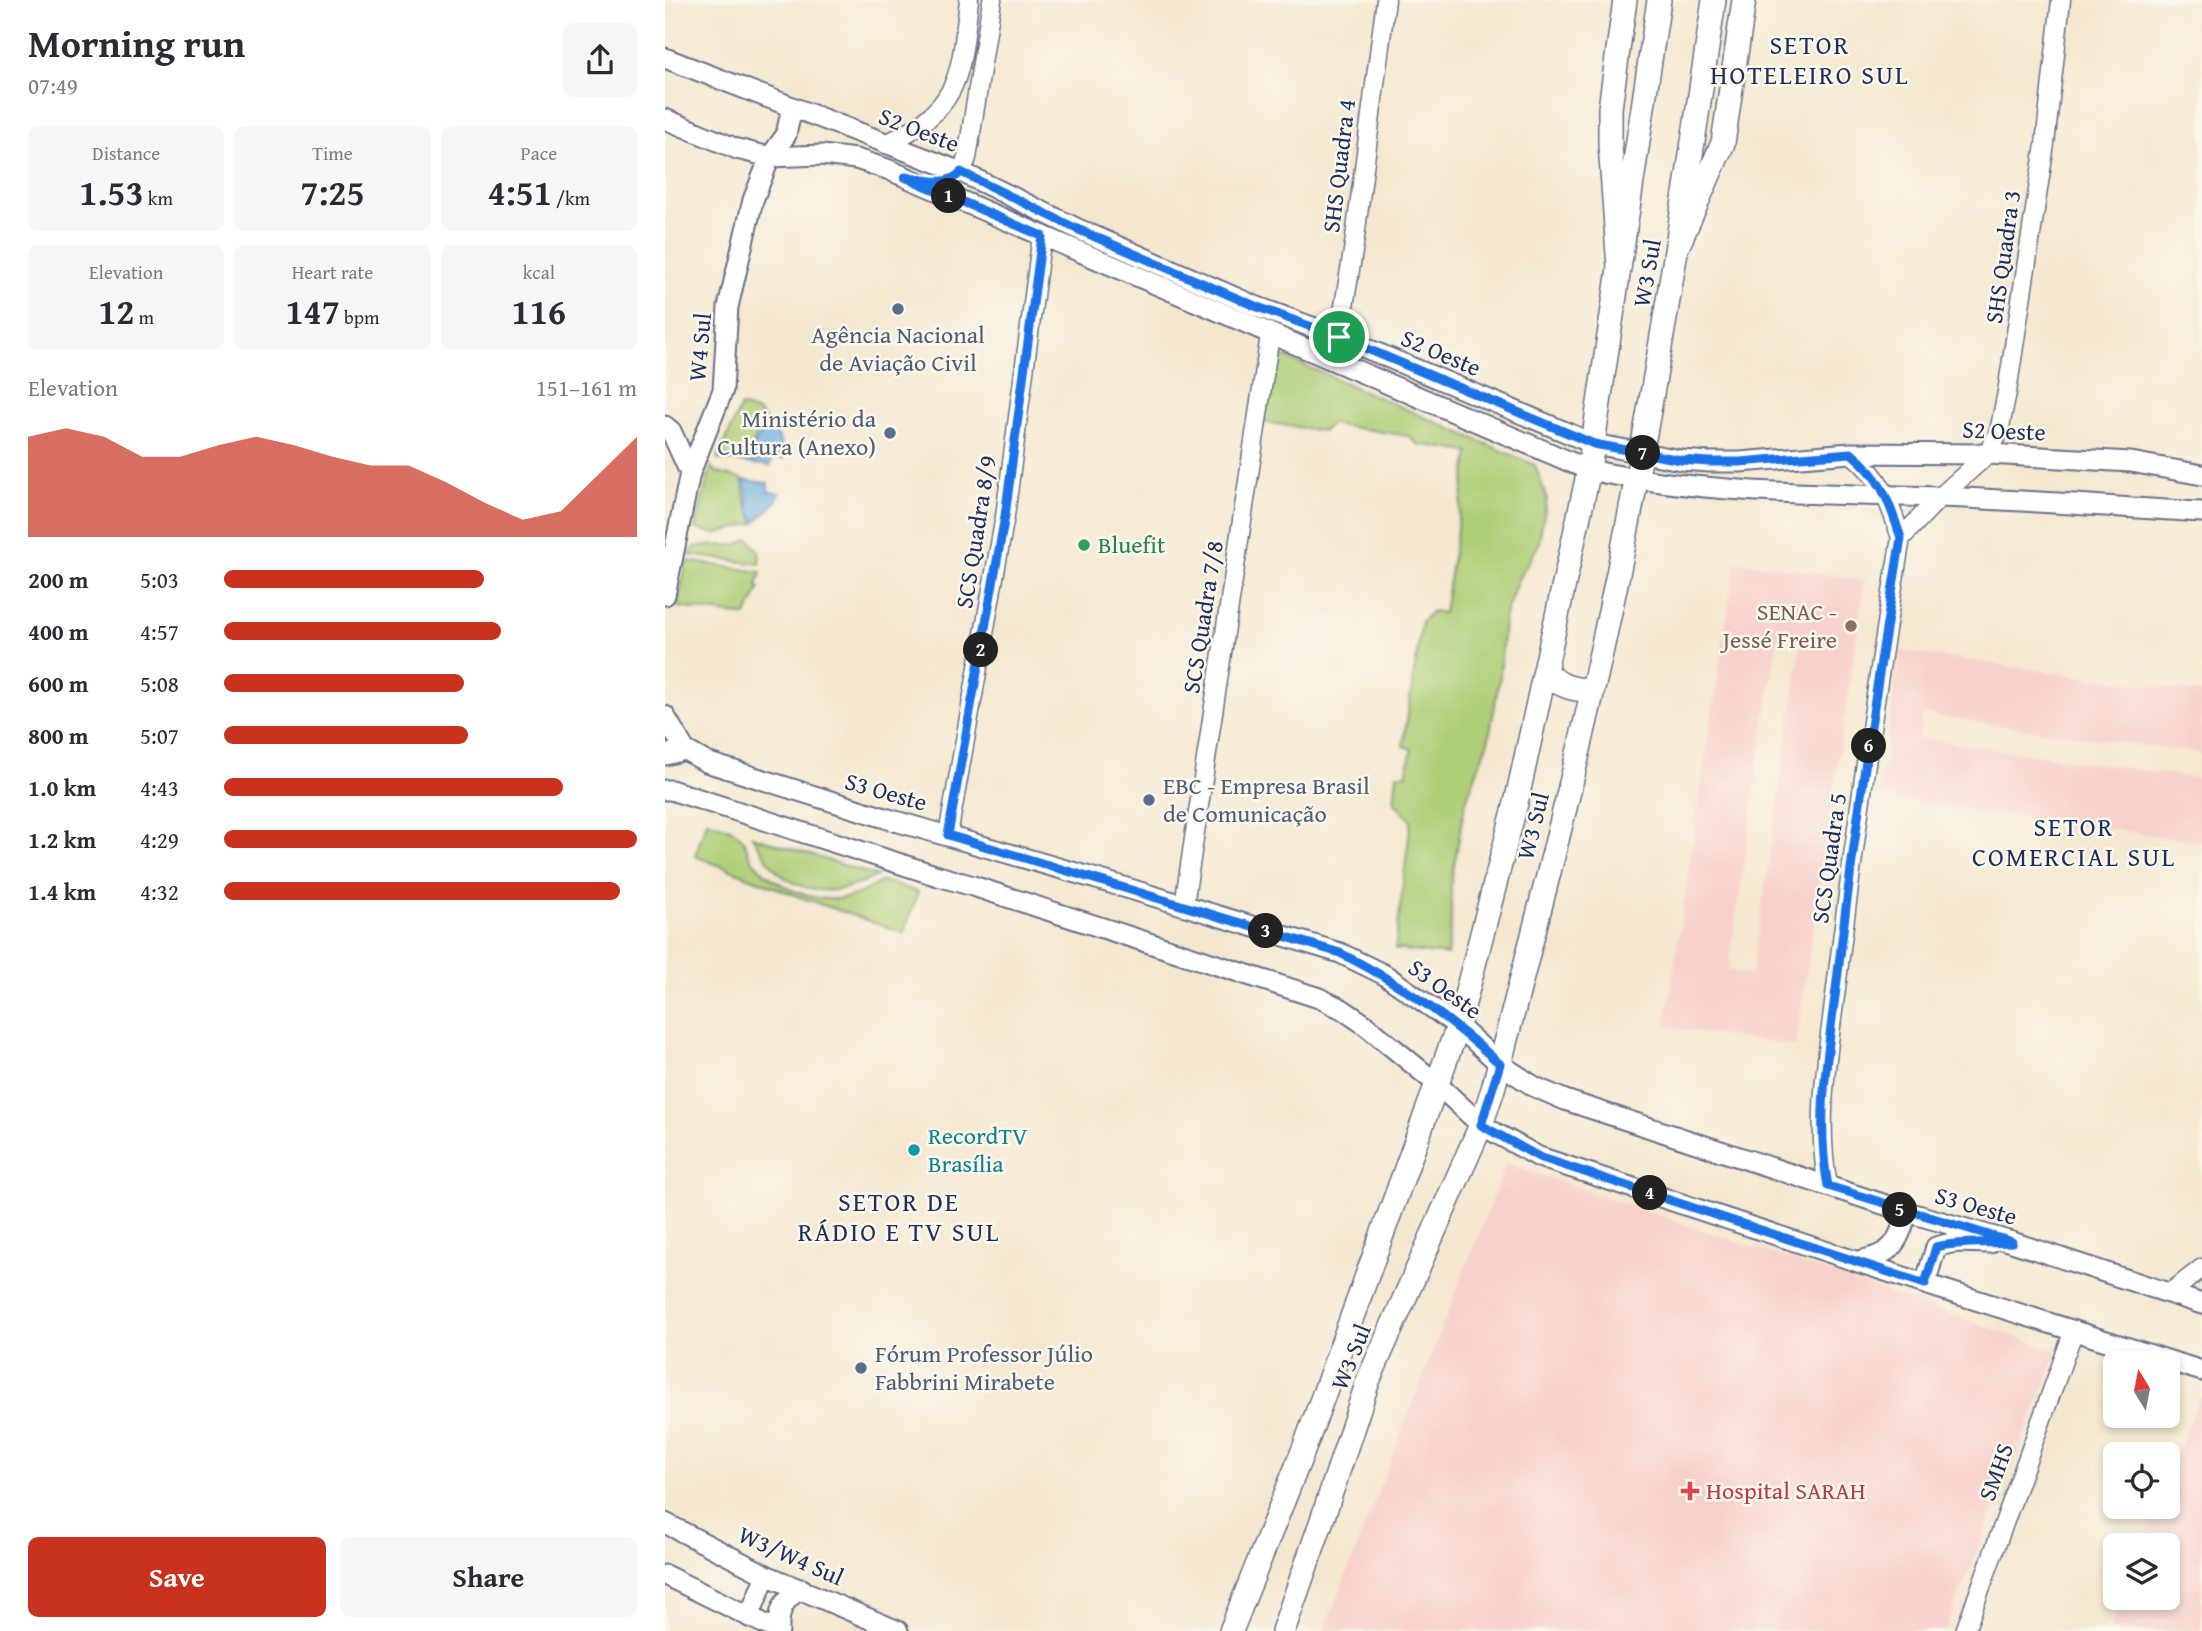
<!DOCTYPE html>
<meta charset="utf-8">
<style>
body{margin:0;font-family:"Gentium Book Plus",serif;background:#f7f7f7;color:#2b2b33;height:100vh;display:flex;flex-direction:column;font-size:26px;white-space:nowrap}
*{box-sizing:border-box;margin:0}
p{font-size:23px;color:#7c7c81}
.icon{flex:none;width:38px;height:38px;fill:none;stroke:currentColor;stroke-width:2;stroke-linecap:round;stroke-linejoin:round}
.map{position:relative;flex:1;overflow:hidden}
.sheet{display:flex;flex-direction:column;background:#fff;width:665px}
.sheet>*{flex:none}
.needle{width:46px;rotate:350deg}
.fabs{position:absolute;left:1438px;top:1351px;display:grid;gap:14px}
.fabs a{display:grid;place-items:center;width:77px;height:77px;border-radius:10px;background:#fff;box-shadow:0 4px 10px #0003;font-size:35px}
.pin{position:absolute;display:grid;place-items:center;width:60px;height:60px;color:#fff;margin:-30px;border:4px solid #fff;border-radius:50%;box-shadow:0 2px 7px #0007}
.km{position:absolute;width:35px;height:35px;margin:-18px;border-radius:50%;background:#222;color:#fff;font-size:19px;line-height:35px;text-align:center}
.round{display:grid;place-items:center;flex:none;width:74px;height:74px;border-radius:10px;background:#f7f7f7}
.headline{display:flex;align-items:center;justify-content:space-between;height:119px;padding:0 28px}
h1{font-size:38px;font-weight:700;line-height:52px}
.figures{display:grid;grid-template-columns:repeat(3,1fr);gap:10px;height:119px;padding:7px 28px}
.figures div{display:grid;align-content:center;border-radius:10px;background:#f7f7f7;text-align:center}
.figures b{font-size:35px;font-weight:700}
.figures small{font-size:19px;font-weight:400}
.figures p{font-size:19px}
.chart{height:196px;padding:14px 28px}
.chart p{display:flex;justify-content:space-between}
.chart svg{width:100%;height:126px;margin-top:7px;fill:#c8321e;opacity:.7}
.primary-button{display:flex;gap:14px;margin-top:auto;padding:14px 28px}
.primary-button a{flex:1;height:80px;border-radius:10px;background:#c8321e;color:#fff;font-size:28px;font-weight:700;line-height:80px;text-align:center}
.primary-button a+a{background:#f7f7f7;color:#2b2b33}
ul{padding:0 28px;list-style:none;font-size:23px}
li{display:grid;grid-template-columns:112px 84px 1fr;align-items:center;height:52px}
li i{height:18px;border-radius:9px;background:#c8321e}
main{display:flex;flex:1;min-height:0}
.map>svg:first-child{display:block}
</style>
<main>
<section class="sheet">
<div class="headline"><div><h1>Morning run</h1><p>07:49</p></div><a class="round"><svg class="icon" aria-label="share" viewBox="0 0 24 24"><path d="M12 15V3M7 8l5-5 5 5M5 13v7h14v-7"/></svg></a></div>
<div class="figures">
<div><p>Distance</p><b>1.53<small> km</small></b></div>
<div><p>Time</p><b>7:25</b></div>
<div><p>Pace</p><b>4:51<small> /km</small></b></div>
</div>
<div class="figures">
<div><p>Elevation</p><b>12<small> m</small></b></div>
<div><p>Heart rate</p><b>147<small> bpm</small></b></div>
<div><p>kcal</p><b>116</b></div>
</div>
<div class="chart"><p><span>Elevation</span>151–161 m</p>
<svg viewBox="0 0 160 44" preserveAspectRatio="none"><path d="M0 44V9L10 6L20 9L30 16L40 16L50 12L60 9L70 12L80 16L90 19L100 19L110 25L120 32L130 38L140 35L150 22L160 9V44z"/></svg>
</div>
<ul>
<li><b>200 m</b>5:03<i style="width:63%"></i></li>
<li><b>400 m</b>4:57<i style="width:67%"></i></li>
<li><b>600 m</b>5:08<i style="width:58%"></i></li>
<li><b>800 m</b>5:07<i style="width:59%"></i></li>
<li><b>1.0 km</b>4:43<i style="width:82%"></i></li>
<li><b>1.2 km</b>4:29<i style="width:100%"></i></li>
<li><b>1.4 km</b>4:32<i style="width:96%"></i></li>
</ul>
<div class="primary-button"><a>Save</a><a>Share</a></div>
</section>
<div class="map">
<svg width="1537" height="1631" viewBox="0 0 1537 1631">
<rect width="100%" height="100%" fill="#fbf7ec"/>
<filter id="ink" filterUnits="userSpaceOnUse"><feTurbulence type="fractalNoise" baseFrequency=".0143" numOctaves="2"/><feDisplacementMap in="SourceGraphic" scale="14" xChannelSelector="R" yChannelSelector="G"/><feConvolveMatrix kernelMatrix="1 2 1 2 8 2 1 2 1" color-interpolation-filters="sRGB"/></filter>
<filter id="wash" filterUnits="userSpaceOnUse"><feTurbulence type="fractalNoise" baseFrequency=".00686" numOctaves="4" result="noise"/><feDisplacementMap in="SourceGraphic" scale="28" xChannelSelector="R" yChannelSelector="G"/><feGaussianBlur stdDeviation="1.57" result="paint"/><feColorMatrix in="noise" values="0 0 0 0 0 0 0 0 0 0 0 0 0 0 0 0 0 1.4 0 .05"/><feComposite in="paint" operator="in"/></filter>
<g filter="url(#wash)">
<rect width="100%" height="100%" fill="#f5e7cf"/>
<!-- built -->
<path fill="#f7d0ca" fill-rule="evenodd" d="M1070,561L1200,580L1131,1046L1000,1027ZM1113,635L1137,638L1087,974L1063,970Z
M1235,651L1537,693V754L1258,714L1254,738L1537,779V842L1214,797Z
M841,1163L1393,1351L1280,1631H659Z
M1534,1397L1537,1398V1631H1446L1458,1598H1503V1545H1478L1493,1507H1503V1479Z"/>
<!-- green -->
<path fill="#adce76" stroke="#647e6a" stroke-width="2" d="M606,351L870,465L882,499L873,546L853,579L839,618L835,676L824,738L800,804L786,882V923L782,955L730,949L746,820L729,802L732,774L741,775L747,749L738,746L757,621L767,611L779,613L804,452L752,444L744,436L666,424L658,431L597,422Z
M76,406L93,412L104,424L91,437L80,463L52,459Z
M46,467L51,472L77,479L79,497L90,523L50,534L30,528Z
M84,539L94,551L95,564L24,555L31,546L71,545Z
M22,561L96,572L92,586L95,588L81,616L12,607Z
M42,821C56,826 71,828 79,841C82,848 83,855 88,861C108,885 146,903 179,898C193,896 206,887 218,881L253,892L239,933L135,897L30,856Z
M87,836L212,876C181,891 154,898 122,879C107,870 97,850 87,836Z"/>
<!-- water -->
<path fill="#68abdd" stroke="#426d9e" stroke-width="2" d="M105,425L114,438L119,459L107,457L106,466L81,463L92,440Z
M79,480L103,483V491L115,494L110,503L91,522L84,510Z"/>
</g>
<g filter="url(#ink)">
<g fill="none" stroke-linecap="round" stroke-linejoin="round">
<defs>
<path id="tertiary" d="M221,144C297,107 295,76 304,0
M296,172L302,158L327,0
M674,337L689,245L721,0
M1236,538L1275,497L1323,454L1334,432L1342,392L1380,144L1396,0
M283,835L340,516L377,235
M519,905L605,335
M1163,1186C1149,1113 1166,1037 1174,964C1192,822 1212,680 1236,538C1224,501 1217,478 1186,453
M1505,1293L1537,1268
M1300,1631L1409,1330"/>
<path id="secondary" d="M0,58L296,172L413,229L590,306L674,337L929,444L1016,460L1044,462H1075L1186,453L1323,454L1466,462L1537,475
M0,119L72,149L105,157L157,155L191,159L222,169L924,470C1038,494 1156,494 1272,497C1360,500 1449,507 1537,512
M0,426L6,431L25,473
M0,595L25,473L58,390L63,307L88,200L105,157L121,135L127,107
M0,716L20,750L41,762L220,818L442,882L675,953L720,975L793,1026L835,1064L870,1087L900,1100L1242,1212L1347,1242L1537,1304
M0,755L20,750
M0,790H6L273,876L308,886L654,998L677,1009L699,1024L772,1084L816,1125L874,1157L1260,1284L1537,1371
M1193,1261C1227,1255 1233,1244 1242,1212
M1260,1284L1271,1247L1290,1242L1325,1243
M0,1523L101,1575L233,1631
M0,1575L114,1631
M84,1617L101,1575
M114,1631C113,1610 119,1598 137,1589"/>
<path id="primary" d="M880,672C895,686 906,690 927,690
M566,1631L640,1446L793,1026L851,803L924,470L994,0
M618,1631L656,1523L703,1381L816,1125L828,1089C878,898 928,707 965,513C998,343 1024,172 1049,0"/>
<path id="trunk" d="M1014,243L1058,143L1079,0
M954,268L945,144V108L960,0"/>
</defs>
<!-- tertiary casing -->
<use href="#tertiary" stroke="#676f86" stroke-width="21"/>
<!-- secondary casing -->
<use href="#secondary" stroke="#676f86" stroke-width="23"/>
<!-- primary casing -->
<use href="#primary" stroke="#676f86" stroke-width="26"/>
<!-- trunk casing -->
<use href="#trunk" stroke="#676f86" stroke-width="26"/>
<!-- tertiary -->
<use href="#tertiary" stroke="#fff" stroke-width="18"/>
<!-- secondary -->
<use href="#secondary" stroke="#fff" stroke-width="19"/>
<!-- primary -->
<use href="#primary" stroke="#fff" stroke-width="23"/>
<!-- trunk -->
<use href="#trunk" stroke="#fff" stroke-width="23"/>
</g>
</g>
<g fill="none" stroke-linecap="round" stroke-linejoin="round" filter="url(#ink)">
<defs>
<path id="route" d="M296,172L412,229L590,306L674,337L929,444L1016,460L1044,462H1075L1186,453C1217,478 1224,502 1236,538C1212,680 1191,822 1174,964C1166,1038 1149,1113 1163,1186L1347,1242C1320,1244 1297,1241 1271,1247L1260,1284L874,1157L816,1125L835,1064C784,1018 736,983 675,953L283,835L340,516L377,236L240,177C259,179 282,188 296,172Z"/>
</defs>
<!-- route casing -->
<use href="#route" stroke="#fff" stroke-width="14"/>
<!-- route -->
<use href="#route" stroke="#1a73e8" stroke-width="9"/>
</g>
<!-- markers -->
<g fill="#5c6f8a" stroke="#fbf7ec" stroke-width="2.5">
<circle cx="233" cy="309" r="7"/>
<circle cx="225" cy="433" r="7"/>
<circle cx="484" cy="800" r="7"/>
<circle cx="196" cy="1368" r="7"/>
</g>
<circle fill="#2e9e5b" stroke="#fbf7ec" stroke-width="2.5" cx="419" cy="545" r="7"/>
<circle fill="#8d6e63" stroke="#fbf7ec" stroke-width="2.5" cx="1186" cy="626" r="7"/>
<circle fill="#0f9aa8" stroke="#fbf7ec" stroke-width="2.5" cx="249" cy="1150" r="7"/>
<path fill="#e0444e" stroke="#fbf7ec" stroke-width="2.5" d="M1021.5 1480.5h7v7h7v7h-7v7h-7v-7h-7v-7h7z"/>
<g text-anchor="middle" stroke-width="5" stroke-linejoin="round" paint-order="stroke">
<!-- street labels -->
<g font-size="24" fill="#1b2f5e" stroke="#fbf7ec">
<text transform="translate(254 130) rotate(21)" y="8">S2 Oeste</text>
<text transform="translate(674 166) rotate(-83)" y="8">SHS Quadra 4</text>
<text transform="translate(1338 257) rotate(-82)" y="8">SHS Quadra 3</text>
<text transform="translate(982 273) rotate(-80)" y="8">W3 Sul</text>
<text transform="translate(35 347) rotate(-85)" y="8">W4 Sul</text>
<text transform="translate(776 353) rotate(23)" y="8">S2 Oeste</text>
<text transform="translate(1339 431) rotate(2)" y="8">S2 Oeste</text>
<text transform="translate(311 532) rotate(-81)" y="8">SCS Quadra 8/9</text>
<text transform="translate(538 617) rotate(-81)" y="8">SCS Quadra 7/8</text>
<text transform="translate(221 792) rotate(16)" y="8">S3 Oeste</text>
<text transform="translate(868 826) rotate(-76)" y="8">W3 Sul</text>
<text transform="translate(1164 858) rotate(-82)" y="8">SCS Quadra 5</text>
<text transform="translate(780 989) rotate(36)" y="8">S3 Oeste</text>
<text transform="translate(1311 1206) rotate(16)" y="8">S3 Oeste</text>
<text transform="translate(686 1357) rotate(-68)" y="8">W3 Sul</text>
<text transform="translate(1331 1472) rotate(-70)" y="8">SMHS</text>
<text transform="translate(126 1556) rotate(24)" y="8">W3/W4 Sul</text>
</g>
<!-- service labels -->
<g font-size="24" fill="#4e5e75" stroke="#fbf7ec" text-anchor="start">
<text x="233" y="343" text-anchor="middle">Agência Nacional<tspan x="233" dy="28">de Aviação Civil</tspan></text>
<text x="211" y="427" text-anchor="end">Ministério da<tspan x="211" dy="28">Cultura (Anexo)</tspan></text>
<text x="498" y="794">EBC - Empresa Brasil<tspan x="498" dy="28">de Comunicação</tspan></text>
<text x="210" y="1362">Fórum Professor Júlio<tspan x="210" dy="28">Fabbrini Mirabete</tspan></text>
</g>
<!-- leisure labels -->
<g font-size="24" fill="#27864d" stroke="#fbf7ec" text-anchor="start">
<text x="433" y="553">Bluefit</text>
</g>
<!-- education labels -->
<g font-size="24" fill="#785e54" stroke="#fbf7ec" text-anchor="end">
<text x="1172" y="620">SENAC -<tspan x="1172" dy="28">Jessé Freire</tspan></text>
</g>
<!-- culture labels -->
<g font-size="24" fill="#0d838f" stroke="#fbf7ec" text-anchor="start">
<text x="263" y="1144">RecordTV<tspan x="263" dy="28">Brasília</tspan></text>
</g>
<!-- health labels -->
<g font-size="24" fill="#be3a42" stroke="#fbf7ec" text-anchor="start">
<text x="1041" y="1499">Hospital SARAH</text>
</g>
<!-- neighbourhood labels -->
<g font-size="26" letter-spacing="2" fill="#1b2f5e" stroke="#fbf7ec">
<text x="1145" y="54">SETOR<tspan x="1145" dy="30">HOTELEIRO SUL</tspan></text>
<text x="1409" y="836">SETOR<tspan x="1409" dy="30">COMERCIAL SUL</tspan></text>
<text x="234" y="1211">SETOR DE<tspan x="234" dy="30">RÁDIO E TV SUL</tspan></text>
</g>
</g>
</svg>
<div class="fabs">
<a><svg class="needle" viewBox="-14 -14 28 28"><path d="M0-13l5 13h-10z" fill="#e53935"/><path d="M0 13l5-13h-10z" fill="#7c7c81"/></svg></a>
<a><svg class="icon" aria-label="locate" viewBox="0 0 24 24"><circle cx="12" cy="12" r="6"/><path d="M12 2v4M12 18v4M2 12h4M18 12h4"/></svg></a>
<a><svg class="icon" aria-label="layers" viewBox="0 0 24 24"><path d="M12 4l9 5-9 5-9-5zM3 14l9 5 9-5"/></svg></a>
</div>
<div class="pin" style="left:674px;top:337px;background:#1e9e55"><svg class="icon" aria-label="arrive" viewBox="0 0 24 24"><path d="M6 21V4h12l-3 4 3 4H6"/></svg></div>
<b class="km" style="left:284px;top:196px">1</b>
<b class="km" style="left:316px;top:650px">2</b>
<b class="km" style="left:601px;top:931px">3</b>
<b class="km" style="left:985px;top:1193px">4</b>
<b class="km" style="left:1235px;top:1210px">5</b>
<b class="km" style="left:1204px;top:746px">6</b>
<b class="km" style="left:978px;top:453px">7</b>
</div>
</main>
